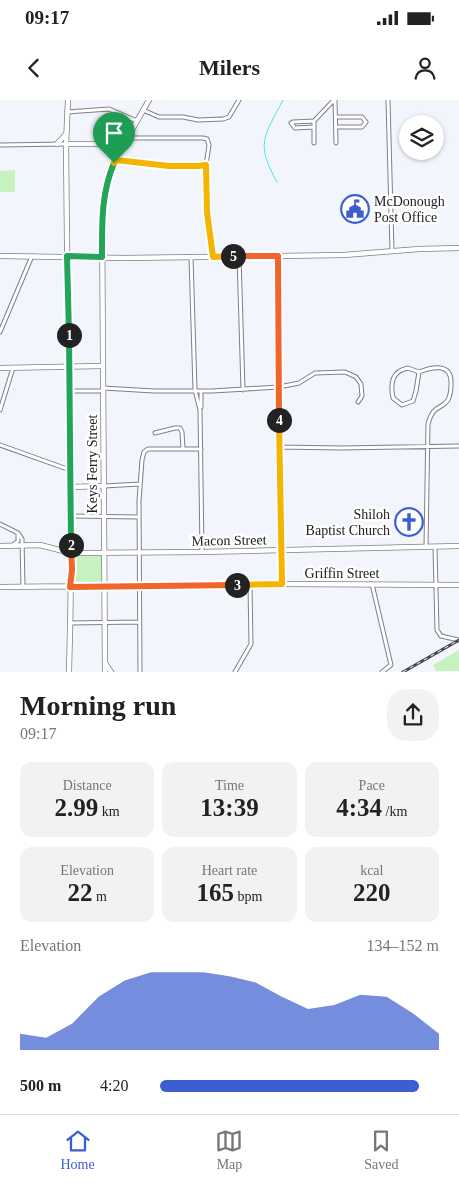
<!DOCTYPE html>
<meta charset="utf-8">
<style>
body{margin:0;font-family:"Times New Roman",serif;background:#f2f2f2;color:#222;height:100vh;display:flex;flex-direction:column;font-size:19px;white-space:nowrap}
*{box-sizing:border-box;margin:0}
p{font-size:16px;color:#767676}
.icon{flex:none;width:28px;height:28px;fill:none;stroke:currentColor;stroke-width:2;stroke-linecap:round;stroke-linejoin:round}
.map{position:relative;height:572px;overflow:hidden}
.side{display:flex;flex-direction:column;background:#fff;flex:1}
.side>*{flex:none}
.tools{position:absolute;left:399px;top:15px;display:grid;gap:10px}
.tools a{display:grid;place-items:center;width:45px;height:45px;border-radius:50%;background:#fff;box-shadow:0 1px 4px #0004;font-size:25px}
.pin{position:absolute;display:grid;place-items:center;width:42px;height:42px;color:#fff;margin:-51px -21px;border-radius:50% 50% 50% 0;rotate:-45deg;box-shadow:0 0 5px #0007}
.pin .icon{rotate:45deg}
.km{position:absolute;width:25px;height:25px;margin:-12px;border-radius:50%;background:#222;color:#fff;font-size:14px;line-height:25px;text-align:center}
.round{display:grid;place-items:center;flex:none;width:52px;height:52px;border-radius:20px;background:#f2f2f2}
.overview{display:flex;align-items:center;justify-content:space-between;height:85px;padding:0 20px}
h1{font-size:28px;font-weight:800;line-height:38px}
.metrics{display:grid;grid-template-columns:repeat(3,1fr);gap:8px;height:85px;padding:5px 20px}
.metrics div{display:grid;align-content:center;border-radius:12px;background:#f2f2f2;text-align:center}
.metrics b{font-size:25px;font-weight:800}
.metrics small{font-size:14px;font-weight:400}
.metrics p{font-size:14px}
.chart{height:140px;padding:10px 20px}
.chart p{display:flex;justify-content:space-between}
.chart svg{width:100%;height:90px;margin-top:5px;fill:#3c5ed0;opacity:.7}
ul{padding:0 20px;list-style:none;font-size:16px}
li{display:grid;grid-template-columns:80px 60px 1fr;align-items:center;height:38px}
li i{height:12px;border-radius:6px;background:#3c5ed0}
.status{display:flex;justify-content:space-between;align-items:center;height:35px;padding:0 25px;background:#fff;direction:ltr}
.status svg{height:14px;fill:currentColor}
header{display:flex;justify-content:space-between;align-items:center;height:65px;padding:0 20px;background:#fff;font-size:22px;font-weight:800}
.menu{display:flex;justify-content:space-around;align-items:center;height:70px;border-top:1px solid #e0e0e0;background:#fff;font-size:14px;color:#767676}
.menu a{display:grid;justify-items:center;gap:2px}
.menu .active{color:#3c5ed0}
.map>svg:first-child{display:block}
</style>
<div class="status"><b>09:17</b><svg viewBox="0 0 49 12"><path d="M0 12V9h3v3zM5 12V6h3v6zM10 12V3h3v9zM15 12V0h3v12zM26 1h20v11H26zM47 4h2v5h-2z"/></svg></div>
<header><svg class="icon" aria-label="back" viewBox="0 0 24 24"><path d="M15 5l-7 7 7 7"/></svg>Milers<svg class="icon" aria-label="person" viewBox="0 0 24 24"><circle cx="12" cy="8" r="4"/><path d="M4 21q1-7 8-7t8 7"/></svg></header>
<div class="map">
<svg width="459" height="572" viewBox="0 0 459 572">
<rect width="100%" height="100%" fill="#f3f5fd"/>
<!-- green -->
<path fill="#c7f2c0" d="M15,70V92H0V71Z
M71,453H103L104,486L70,487Z
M459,550V571H436L433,565Z"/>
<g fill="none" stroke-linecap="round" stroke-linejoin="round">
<!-- stream -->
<path stroke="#4fe3ef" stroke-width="1" d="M277,82C255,43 264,37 283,0"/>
<defs>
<path id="street" d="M335,0L336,43
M388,0L392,151
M143,10L159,17H183L198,20L223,19L229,17L239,0
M67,12L109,9L137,21
M336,17H362L366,22L362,27H336
M314,21L293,22L291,23L295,28L314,27
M314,43V21L334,0
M0,45L66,44
M116,60L169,66H198L206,65L209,45L207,39L203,38H127
M206,65L207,112L213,157
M239,156L243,290
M278,156L282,484
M191,157L195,290L200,310L202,452
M0,232L32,156
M408,268L419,272L416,291L413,301L402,305L393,298C390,283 392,271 408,268Z
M419,272C432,267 452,262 451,284C451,289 450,296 448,300C440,311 434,303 428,324L426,447
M103,288L154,291H212L279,287L299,283L315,273L345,272L356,277L361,284L362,296L358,302
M69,291H103
M201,307V291
M0,310L13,268
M155,333L175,328H180L182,332L183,349
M0,345L70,370
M279,347L341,348L459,346
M104,386L140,384
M70,416L139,417
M0,424L18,433L22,439L23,487
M13,445L18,441V434
M435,447L437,530L441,536L459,540
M372,484L391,565L382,572
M70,523L140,522
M140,572L139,401L142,360L144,352L148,349H201
M235,572L251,544L250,485"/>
<path id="secondary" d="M66,44H124
M0,156L124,158L278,156L344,155L419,149L459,148
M0,268L102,266
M70,387L103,386"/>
<path id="primary" d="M68,0L66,44L70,436C72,481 70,526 69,572
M57,44L65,35
M0,446L40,445L71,453L202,452L459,446
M0,487L287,484L459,485
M105,563L111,572
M105,572L102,110C106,69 129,36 149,0"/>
</defs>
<!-- street casing -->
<use href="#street" stroke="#7e7f87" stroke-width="5"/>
<!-- secondary casing -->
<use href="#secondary" stroke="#7e7f87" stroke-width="6"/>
<!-- primary casing -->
<use href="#primary" stroke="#7e7f87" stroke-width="6"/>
<!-- street -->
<use href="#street" stroke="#fff" stroke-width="3"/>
<!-- secondary -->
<use href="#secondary" stroke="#fff" stroke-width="4.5"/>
<!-- primary -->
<use href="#primary" stroke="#fff" stroke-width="4.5"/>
<defs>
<path id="rail" d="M403,572L459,540"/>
</defs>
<!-- rail casing -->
<use href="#rail" stroke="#46464a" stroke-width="3"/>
<!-- rail -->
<use href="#rail" stroke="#fff" stroke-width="1" stroke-dasharray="4" stroke-linecap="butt"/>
</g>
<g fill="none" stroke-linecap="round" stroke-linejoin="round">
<defs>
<path id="split-1" d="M69,235L67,156L102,157C102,124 101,94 114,63"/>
<path id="split-2" d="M69,235L71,445"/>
<path id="split-3" d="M71,445L72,470L70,487L237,485"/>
<path id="split-4" d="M237,485L282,484L279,320"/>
<path id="split-5" d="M233,156H278L279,320"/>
<path id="split-6" d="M114,63L116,60L169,66H198L206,65L207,112L213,157L233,156"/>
</defs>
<!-- split-1 casing -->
<use href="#split-1" stroke="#fff" stroke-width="10"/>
<!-- split-2 casing -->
<use href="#split-2" stroke="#fff" stroke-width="10"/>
<!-- split-3 casing -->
<use href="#split-3" stroke="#fff" stroke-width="10"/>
<!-- split-4 casing -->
<use href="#split-4" stroke="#fff" stroke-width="10"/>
<!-- split-5 casing -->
<use href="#split-5" stroke="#fff" stroke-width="10"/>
<!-- split-6 casing -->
<use href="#split-6" stroke="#fff" stroke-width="10"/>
<!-- split-1 -->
<use href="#split-1" stroke="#22a559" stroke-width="6"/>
<!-- split-2 -->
<use href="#split-2" stroke="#22a559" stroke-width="6"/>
<!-- split-3 -->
<use href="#split-3" stroke="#f0652b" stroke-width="6"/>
<!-- split-4 -->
<use href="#split-4" stroke="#f5b400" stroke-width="6"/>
<!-- split-5 -->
<use href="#split-5" stroke="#f0652b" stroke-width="6"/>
<!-- split-6 -->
<use href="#split-6" stroke="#f5b400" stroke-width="6"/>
</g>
<!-- icons -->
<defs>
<symbol id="civic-ring" viewBox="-11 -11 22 22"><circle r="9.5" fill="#fff" stroke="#3c5ed0" stroke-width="1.5"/><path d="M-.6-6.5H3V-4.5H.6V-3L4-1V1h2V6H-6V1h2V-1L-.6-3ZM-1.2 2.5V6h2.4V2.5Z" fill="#3c5ed0"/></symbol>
<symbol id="church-ring" viewBox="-11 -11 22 22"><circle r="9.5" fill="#fff" stroke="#3c5ed0" stroke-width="1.5"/><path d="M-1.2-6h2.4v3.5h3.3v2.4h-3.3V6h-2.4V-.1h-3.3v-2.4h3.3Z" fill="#3c5ed0"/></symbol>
</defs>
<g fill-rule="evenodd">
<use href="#civic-ring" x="339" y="93" width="32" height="32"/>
<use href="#church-ring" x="393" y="406" width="32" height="32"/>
</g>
<g text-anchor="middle" stroke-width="5" stroke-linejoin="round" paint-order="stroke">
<!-- poi labels -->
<g font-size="14" fill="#202023" stroke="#fff" text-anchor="start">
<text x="374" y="106">McDonough<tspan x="374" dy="16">Post Office</tspan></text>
<text x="390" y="419" text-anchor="end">Shiloh<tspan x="390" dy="16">Baptist Church</tspan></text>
</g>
<!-- street labels -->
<g font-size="14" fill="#202023" stroke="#fff">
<text transform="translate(92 364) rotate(-90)" y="5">Keys Ferry Street</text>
<text transform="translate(229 440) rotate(-1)" y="5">Macon Street</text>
<text x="342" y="478">Griffin Street</text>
</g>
</g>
</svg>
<div class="tools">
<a><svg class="icon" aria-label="layers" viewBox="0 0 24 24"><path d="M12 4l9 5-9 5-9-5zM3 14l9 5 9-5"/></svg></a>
</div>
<div class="pin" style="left:114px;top:63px;background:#1e9e55"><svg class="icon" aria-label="arrive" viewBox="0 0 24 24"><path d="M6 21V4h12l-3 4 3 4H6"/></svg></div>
<b class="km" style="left:69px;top:235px">1</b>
<b class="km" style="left:71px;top:445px">2</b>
<b class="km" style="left:237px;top:485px">3</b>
<b class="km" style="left:279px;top:320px">4</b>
<b class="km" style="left:233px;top:156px">5</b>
</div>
<section class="side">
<div class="overview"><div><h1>Morning run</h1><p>09:17</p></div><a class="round"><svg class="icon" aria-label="share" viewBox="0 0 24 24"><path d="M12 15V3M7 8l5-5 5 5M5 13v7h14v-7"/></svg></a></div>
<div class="metrics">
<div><p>Distance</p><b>2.99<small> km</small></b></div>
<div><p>Time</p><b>13:39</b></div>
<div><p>Pace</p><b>4:34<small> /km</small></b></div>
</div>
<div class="metrics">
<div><p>Elevation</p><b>22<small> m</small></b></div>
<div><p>Heart rate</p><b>165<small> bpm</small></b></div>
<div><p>kcal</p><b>220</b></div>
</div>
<div class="chart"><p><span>Elevation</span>134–152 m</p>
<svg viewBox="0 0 160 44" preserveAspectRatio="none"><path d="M0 44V36L10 38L20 31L30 18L40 10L50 6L60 6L70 6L80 8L90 11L100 18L110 24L120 22L130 17L140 18L150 26L160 36V44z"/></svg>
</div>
<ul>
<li><b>500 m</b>4:20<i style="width:93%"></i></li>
</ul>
</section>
<nav class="menu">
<a class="active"><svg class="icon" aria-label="home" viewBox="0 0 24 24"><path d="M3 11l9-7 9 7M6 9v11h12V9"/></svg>Home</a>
<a><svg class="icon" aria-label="map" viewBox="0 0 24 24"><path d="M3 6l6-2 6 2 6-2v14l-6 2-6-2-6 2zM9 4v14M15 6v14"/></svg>Map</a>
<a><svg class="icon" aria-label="saved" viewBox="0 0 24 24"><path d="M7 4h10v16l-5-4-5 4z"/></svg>Saved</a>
</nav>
